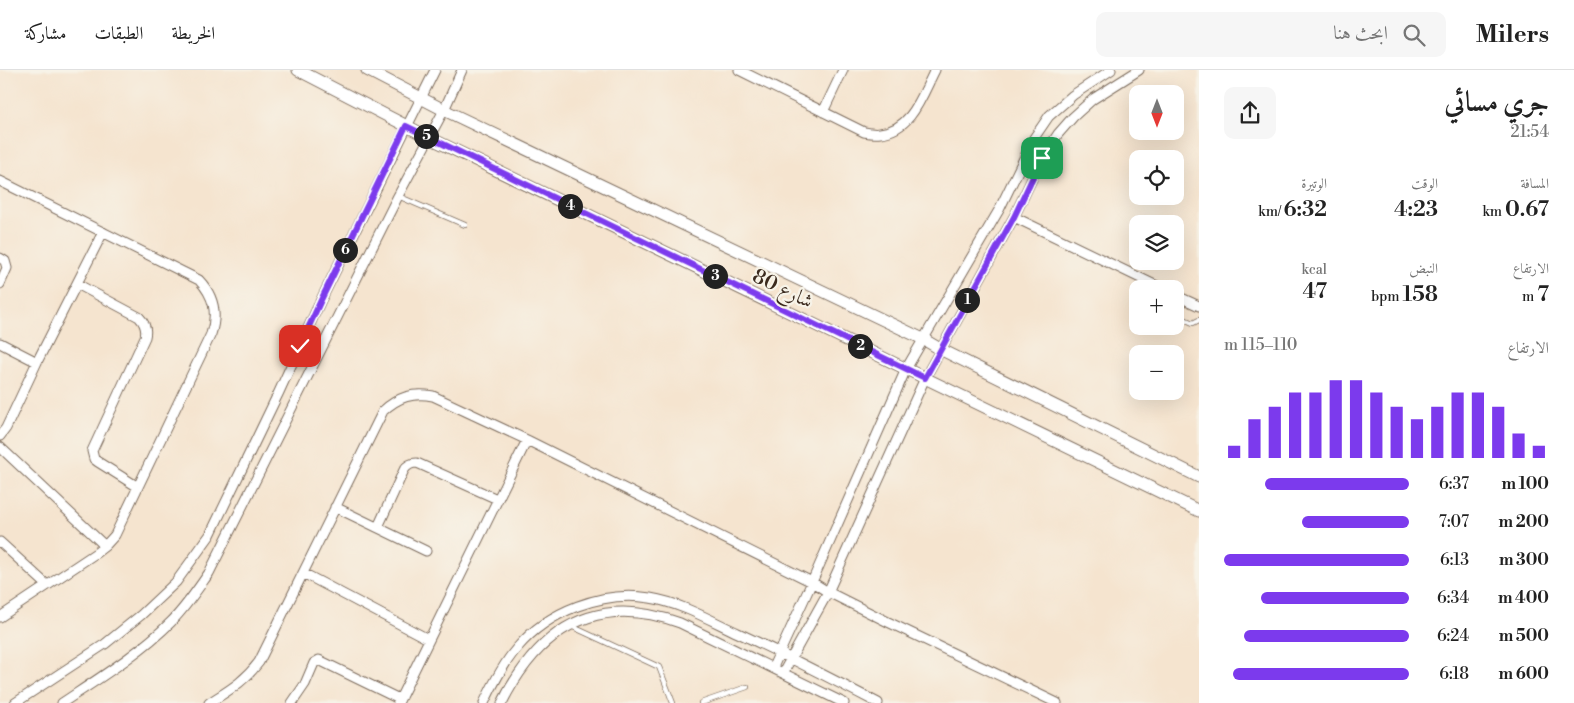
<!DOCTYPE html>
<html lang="ar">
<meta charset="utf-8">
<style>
body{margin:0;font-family:"Libre Bodoni",Amiri,serif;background:#f6f6f6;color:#222;direction:rtl;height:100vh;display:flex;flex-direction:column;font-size:19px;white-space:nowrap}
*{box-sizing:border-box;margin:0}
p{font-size:16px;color:#767676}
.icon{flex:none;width:28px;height:28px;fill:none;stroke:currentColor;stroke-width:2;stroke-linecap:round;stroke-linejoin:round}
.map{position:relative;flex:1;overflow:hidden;direction:ltr}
.side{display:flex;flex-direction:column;background:#fff;width:375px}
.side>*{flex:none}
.needle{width:32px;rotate:180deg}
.controls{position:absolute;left:1129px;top:15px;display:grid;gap:10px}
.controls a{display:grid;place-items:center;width:55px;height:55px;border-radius:10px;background:#fff;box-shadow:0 5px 20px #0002;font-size:25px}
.pin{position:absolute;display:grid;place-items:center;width:42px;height:42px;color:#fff;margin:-21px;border-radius:10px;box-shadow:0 2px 8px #0006}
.km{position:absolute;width:25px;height:25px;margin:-12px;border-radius:50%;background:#222;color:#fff;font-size:14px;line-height:25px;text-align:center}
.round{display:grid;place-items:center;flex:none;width:52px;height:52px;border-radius:10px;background:#f6f6f6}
.head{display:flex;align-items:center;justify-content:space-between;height:85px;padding:0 25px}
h1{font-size:28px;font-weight:600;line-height:38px}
.metrics{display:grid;grid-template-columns:repeat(3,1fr);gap:8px;height:85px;padding:5px 25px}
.metrics div{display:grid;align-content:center}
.metrics b{font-size:21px;font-weight:600}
.metrics small{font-size:14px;font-weight:400}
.metrics p{font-size:14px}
.chart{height:140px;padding:10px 25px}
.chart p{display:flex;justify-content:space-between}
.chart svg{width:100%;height:90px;margin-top:5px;stroke:#7c3aed;stroke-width:6}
ul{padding:0 25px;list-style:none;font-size:16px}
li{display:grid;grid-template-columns:80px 60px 1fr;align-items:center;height:38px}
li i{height:12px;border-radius:6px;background:#7c3aed}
header{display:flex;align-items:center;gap:30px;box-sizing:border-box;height:70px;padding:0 25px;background:#fff;border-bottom:1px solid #e0e0e0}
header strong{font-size:24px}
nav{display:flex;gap:28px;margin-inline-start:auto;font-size:18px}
.search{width:350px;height:45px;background:#f6f6f6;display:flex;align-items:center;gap:12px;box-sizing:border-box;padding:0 18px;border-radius:10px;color:#767676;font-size:19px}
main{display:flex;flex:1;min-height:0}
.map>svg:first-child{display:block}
</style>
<header>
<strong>Milers</strong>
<div class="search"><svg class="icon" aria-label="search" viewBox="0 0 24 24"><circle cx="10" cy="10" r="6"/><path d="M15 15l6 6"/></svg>ابحث هنا</div>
<nav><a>الخريطة</a><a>الطبقات</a><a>مشاركة</a></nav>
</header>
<main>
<section class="side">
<div class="head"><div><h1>جري مسائي</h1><p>21:54</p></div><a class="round"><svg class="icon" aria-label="share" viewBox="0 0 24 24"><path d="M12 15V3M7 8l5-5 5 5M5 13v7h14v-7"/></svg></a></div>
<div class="metrics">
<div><p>المسافة</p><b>0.67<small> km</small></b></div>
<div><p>الوقت</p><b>4:23</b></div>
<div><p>الوتيرة</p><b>6:32<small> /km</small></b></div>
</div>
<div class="metrics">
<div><p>الارتفاع</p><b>7<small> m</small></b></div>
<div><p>النبض</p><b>158<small> bpm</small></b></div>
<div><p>kcal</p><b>47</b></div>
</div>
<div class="chart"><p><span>الارتفاع</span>110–115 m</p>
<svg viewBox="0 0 160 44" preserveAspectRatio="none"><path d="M5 44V38M15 44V25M25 44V19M35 44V12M45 44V12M55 44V6M65 44V6M75 44V12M85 44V19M95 44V25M105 44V19M115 44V12M125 44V12M135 44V19M145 44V32M155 44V38"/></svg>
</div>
<ul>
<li><b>100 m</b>6:37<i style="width:78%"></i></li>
<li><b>200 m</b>7:07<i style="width:58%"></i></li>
<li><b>300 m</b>6:13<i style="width:100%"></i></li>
<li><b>400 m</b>6:34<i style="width:80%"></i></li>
<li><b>500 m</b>6:24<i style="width:89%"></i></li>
<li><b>600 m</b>6:18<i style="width:95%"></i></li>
</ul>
</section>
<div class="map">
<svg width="1199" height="633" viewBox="0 0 1199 633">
<rect width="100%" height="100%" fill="#f7f3e8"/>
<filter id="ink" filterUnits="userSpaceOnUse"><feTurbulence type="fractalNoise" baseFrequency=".02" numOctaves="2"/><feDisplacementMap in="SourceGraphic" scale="10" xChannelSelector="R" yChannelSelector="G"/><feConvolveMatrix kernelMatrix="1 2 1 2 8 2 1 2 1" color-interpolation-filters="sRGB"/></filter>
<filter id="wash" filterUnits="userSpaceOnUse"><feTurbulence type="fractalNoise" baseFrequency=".0096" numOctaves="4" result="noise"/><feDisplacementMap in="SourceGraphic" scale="20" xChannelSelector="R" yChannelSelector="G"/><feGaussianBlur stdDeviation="1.12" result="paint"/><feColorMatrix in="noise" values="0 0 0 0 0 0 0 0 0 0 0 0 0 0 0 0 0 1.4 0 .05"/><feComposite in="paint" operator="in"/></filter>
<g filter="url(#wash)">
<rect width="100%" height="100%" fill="#f5e4cf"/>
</g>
<g filter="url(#ink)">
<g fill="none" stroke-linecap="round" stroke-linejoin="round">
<defs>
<path id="service" d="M398,126L465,155
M1175,245L1193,253L1199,250
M571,556L659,597L673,633
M701,633L747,617"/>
<path id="minor" d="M739,0L864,62C869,63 875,64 880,63C912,60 922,25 935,0
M823,42L843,0
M0,111L199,210C214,226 218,243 211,264L115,465L105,476L96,483L0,547
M1014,147L1163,219
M0,188L5,191L7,198L0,214
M77,214L139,247C145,253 147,259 145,267L92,381L94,389L98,392L138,417
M1175,225L1199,236
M0,273L37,292
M0,366L6,358L37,292L103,162
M0,377L105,476
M335,437L426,481
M378,457L404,400C407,395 411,393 417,393L497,429
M0,472L47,515
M303,503L428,569
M773,597L812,512L906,299L999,140L1034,68L1049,46L1073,25L1111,0
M783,603L828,522L925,308L1014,147L1042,88L1058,64L1073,47L1093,29L1139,0
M15,633L105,574L141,545L176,512L210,465L279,322L321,230L435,0
M62,633C98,609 140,583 171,552C186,537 197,520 209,503L398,126L444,40L462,0
M209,633C229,620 244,612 259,592L383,341C398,327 413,322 433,326L527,370L812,512L828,522L888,552L1057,633
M292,633L305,614L314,593L319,590L399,629
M398,633L527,370
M484,633C493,614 503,594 517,578C548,541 603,520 650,528C681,533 710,550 738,563C786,585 832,609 878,633
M502,633C540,557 597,523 680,553L844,633"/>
<path id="tertiary" d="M298,0L430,68L1199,441
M367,0L444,40L923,269L940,279L1199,407"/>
</defs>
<!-- service casing -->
<use href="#service" stroke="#7c6b5c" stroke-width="6"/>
<!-- minor casing -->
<use href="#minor" stroke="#7c6b5c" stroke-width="11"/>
<!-- tertiary casing -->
<use href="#tertiary" stroke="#7c6b5c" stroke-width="13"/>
<!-- service -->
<use href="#service" stroke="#fff" stroke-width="4.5"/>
<!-- minor -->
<use href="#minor" stroke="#fff" stroke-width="9"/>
<!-- tertiary -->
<use href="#tertiary" stroke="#fff" stroke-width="11"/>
</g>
</g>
<g fill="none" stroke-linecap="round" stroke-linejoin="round" filter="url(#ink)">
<defs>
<path id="route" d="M300,276L321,230L406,56L925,308L1014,147L1042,88"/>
</defs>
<!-- route casing -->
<use href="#route" stroke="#fff" stroke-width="10"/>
<!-- route -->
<use href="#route" stroke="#7c3aed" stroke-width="6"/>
</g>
<g text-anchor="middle" stroke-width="4.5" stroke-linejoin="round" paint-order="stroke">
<!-- street labels -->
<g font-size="20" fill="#3b2a1e" stroke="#f7f3e8">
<text transform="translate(783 218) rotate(26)" y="7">شارع 80</text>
</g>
</g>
</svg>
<div class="controls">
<a><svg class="needle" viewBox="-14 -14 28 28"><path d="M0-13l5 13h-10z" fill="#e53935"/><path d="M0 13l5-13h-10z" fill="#767676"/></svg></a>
<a><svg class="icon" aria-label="locate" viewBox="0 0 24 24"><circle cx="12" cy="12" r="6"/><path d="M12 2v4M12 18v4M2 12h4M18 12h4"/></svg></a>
<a><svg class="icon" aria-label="layers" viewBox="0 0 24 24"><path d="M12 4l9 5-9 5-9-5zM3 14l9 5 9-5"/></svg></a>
<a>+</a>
<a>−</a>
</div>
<div class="pin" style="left:1042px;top:88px;background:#1e9e55"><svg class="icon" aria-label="arrive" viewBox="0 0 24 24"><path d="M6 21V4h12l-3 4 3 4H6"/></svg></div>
<div class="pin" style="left:300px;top:276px;background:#d93025"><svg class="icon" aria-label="check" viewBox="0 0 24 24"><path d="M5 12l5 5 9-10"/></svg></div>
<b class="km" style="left:967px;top:230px">1</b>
<b class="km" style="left:860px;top:276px">2</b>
<b class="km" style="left:715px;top:206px">3</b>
<b class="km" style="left:570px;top:136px">4</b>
<b class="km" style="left:426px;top:66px">5</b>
<b class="km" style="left:345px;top:180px">6</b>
</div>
</main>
